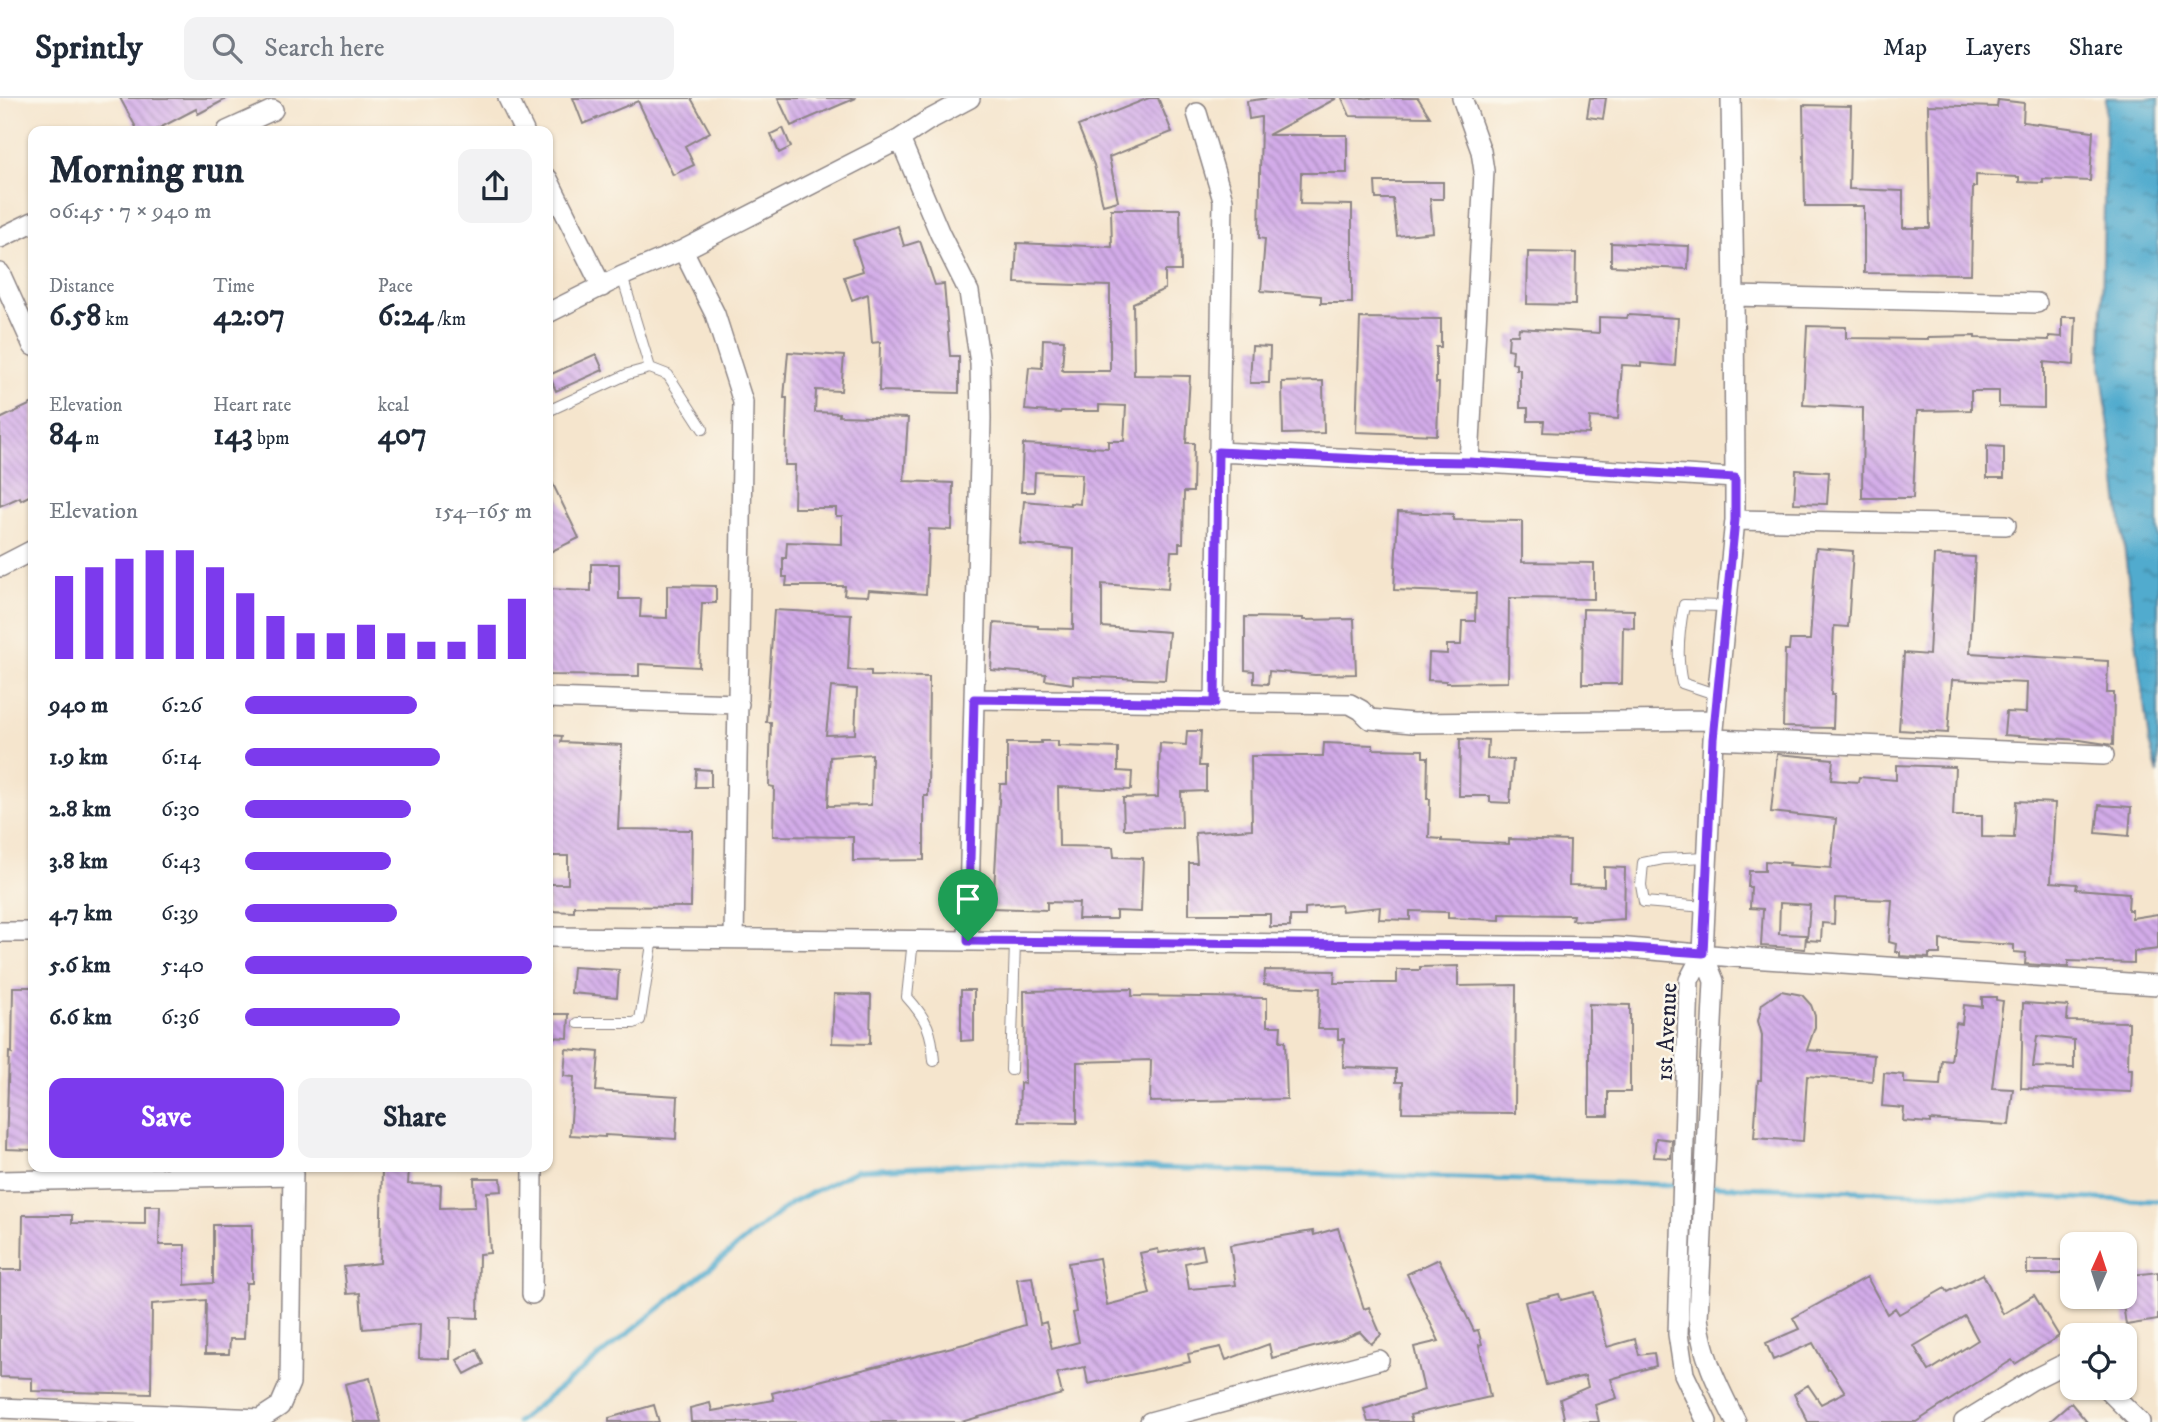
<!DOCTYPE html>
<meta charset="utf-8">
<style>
body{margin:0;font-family:"IM FELL DW Pica",serif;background:#f2f2f3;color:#1f2937;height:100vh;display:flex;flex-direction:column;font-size:26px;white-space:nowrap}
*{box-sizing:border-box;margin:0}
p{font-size:23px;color:#747a83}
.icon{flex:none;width:38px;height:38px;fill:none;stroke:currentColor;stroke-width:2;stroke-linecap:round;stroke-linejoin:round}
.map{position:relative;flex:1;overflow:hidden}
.drawer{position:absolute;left:28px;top:28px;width:525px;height:1046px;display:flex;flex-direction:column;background:#fff;border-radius:14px;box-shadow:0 2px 5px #0004}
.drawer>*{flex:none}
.needle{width:46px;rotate:3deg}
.buttons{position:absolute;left:2060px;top:1134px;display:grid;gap:14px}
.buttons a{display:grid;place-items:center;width:77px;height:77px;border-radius:14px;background:#fff;box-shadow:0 2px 5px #0004;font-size:35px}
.pin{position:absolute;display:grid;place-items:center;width:60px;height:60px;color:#fff;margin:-72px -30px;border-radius:50% 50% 50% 0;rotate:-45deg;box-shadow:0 0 7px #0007}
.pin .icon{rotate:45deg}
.round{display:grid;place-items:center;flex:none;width:74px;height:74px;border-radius:14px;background:#f2f2f3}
.head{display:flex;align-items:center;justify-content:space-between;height:119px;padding:0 21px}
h1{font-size:38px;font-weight:800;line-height:52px}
.stats{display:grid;grid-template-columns:repeat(3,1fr);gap:10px;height:119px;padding:7px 21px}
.stats div{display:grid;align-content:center}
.stats b{font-size:30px;font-weight:800}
.stats small{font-size:19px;font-weight:400}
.stats p{font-size:19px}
.chart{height:196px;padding:14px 21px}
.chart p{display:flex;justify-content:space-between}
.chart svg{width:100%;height:126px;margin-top:7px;stroke:#7c3aed;stroke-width:6}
.cta{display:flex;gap:14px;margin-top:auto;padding:14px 21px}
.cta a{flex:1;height:80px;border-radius:14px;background:#7c3aed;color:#fff;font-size:28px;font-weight:800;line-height:80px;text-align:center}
.cta a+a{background:#f2f2f3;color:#1f2937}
ul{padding:0 21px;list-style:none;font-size:23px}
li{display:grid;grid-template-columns:112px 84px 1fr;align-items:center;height:52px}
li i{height:18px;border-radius:9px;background:#7c3aed}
header{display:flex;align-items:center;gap:42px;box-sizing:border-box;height:98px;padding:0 35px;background:#fff;border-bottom:2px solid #e0e1e3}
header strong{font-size:33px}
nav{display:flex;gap:38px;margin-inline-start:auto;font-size:24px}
.search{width:490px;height:63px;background:#f2f2f3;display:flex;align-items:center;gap:18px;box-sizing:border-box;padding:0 24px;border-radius:14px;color:#747a83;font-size:26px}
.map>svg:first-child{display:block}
</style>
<header>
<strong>Sprintly</strong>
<div class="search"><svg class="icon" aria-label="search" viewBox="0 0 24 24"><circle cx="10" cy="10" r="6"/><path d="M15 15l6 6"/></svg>Search here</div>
<nav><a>Map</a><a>Layers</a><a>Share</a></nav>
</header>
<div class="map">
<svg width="2158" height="1324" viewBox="0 0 2158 1324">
<defs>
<pattern id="water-ripples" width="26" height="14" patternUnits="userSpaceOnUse" patternTransform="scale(1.75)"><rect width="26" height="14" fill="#51abce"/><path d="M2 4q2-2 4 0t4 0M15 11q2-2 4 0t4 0" fill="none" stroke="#438ba8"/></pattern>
<pattern id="building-back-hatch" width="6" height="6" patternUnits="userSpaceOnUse" patternTransform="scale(1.75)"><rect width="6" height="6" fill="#d3ace9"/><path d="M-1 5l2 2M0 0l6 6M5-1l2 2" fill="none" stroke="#ab8cbe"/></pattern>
</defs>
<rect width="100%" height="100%" fill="#fbf7ec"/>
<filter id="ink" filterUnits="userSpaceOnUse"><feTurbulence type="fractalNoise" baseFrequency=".0143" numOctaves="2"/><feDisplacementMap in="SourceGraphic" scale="14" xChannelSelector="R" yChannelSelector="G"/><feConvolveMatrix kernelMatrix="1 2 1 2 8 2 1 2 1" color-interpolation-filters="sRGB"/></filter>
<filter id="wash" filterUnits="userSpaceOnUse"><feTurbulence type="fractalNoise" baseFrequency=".00686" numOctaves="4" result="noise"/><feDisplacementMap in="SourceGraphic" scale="28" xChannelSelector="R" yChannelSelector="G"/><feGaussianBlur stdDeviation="1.57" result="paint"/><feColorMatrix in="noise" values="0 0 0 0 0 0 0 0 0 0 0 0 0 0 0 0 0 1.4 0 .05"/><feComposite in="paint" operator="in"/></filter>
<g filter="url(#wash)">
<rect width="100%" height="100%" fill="#f5e5cd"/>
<!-- water -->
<path fill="url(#water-ripples)" stroke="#3a6684" stroke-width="2" d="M2106,0H2158V676L2149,644L2101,267Z"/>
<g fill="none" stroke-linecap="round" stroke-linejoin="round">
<!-- stream -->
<path stroke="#51abce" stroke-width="5" d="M1709,1088L2158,1103
M517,1324L791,1105L857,1072L995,1065L1678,1087"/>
</g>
<g id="blocks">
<!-- building -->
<path fill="url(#building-back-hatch)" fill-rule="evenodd" d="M120,0H228L198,16L196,11L154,33H138Z
M573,0H691L710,34L685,48L694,67L673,77L638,3L583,26Z
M778,0H856L791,28Z
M1149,0H1158L1172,34L1109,59L1118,103L1103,107L1094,67L1078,28Z
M1269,0H1337L1268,37H1347V75H1301L1300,106L1352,107V205H1321V198L1261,193L1265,141L1259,140L1261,19L1249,21L1247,3Z
M1342,0H1418L1430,19L1350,18Z
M1590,0H1606L1603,21L1587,19Z
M1998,2L2024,5L2023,24L2093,33L2090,83L2043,81V85L2019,84V79L1976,77V89H1973L1971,176L1864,175V108H1805L1803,7L1851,8L1849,91L1903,93V130H1930L1928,7L1997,9Z
M783,30L791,49L779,55L771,36Z
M1375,84H1443V101H1430L1433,134L1397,138L1393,101H1376Z
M1111,111H1180L1181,173H1165V191L1133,205L1134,277L1190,278L1186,345H1194L1193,394H1184L1183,445H1179V453H1171L1168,491L1102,486V529L1169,534L1165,582L1073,578V586L1045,582L1046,576L991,572L994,525L1038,528V530L1073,531L1074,451L1020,446L1024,403L1070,407V405L1080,406L1082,376L1035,374L1034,394H1021L1023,346L1108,350V343H1124L1126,308L1099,307V313H1061L1060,315L1025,312L1029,269L1042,270L1043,241L1064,242L1062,272L1064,273H1110V188L1015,185L1017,145L1112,149Z
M898,128L904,148L920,143L935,187L944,186L950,258H959V295L879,293L880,244L872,245L868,196L852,202L844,179L863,173L853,142Z
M1611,145L1689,148L1688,171L1611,168Z
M1528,154L1576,155L1575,207L1527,206Z
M1628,217L1678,220L1675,268L1641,265V268L1622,267L1618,321L1590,319L1589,336L1543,334L1544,323H1528V310H1520V271H1516V266L1512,265L1513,252L1508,251L1509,237H1518L1519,230L1599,235V219L1627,220Z
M2062,219H2076L2074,267L2044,264V310L1999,309V293H1971V312L1917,313L1913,400H1862L1863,310L1803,307L1807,228L1846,229V240L1928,241V239L1975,238V240L2049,242V238L2062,239Z
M1360,220L1441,221V249H1436V285H1439L1437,337L1356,334Z
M1252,248L1270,249L1269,285H1250Z
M788,254L844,258L841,293L816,292L815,314L839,315V318L908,320L904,383L953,385L952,432L929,431L926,496L869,492L868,498L844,497L845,488H786L787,479H783V460H786L787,444L842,446V418H836V410H794L795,367H785L787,300H784Z
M596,256L603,272L556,293L549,277Z
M1323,283L1324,335L1283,336L1282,284Z
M33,305V396L21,402L20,399L0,408V321Z
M1987,348L2004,349V380H1987Z
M1796,372L1829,374L1827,406L1794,405Z
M548,376L579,440L548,455Z
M1398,414L1453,416V422L1522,423V464L1594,465V501L1509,500L1508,584L1446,585V583L1428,582L1429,555L1447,556V547H1461L1462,523H1475L1476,495L1394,492Z
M1816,450L1853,453L1848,529L1834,528L1831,597H1834L1833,630L1783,629L1785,552H1789L1790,542H1810Z
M1934,457L1975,459L1970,555L2108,563L2107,595H2114L2113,647L2080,642L2004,637L2006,614L2026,615L2027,585L1952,582L1948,635L1899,632L1904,555L1929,557Z
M591,466H619V501H641L640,519L667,520V487L716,488V505H702L699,569L639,566V578L548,577V491L591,493Z
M1583,511L1634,512V530L1623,529L1622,586H1582Z
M774,512L851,516L848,572L871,573V578L929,579L928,698H924V762L853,763V739L773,738L774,689L769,688L771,624H766ZM831,589L857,591L855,636L826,637ZM872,656L871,707L828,708L830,659Z
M1245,519L1303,520V522L1354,521L1356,576L1315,577L1269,573L1268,586L1254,585V573L1245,572Z
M1187,633H1201L1199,668H1206V693L1181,694L1182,730L1124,731L1123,700L1158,699L1160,645L1186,647Z
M548,637L562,638L561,644L622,647L618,731L692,732L691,809L574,808V814L548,813V786H568V758H548Z
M1460,641L1488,642L1487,661L1513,662L1510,705L1490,704V698H1459Z
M1041,643H1058V648L1118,650V673L1132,674L1131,692L1058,689L1059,748L1113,749L1114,759L1143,760L1141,814L1116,813V821H1078L1079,805L1047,804V812L993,810L1000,686H1007V645H1041Z
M1324,645L1373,647V651L1423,652V659H1428L1427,701H1430L1429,740L1442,741V743L1509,746V741L1570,743L1569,787L1604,788V769L1625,770L1624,821L1591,823L1572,822L1573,817L1500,816V822L1448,820V814L1410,813V822L1379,821L1380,809L1342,813L1341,807L1305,810V818H1290V829H1270V816H1189V765H1197L1195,735L1252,731L1251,658H1323Z
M1777,656L1833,661L1831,682L1858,684L1859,679L1896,682V667L1955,669L1953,718H1982V739L2014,740L2016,703L2055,705L2051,784L2077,786L2076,791L2129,795L2128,812H2132V820L2158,816V851L2134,854V865L2068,863V869L2025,866L2026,855L2014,854V847L1940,842V856H1929V860L1900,858V854H1895L1896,846L1889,844L1892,802L1835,800L1834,826L1822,825L1821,843L1807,842L1810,807L1780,805L1779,836L1806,837L1805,851L1761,848L1763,811L1750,810L1751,789H1748L1749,773H1765V763L1790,765L1789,767L1831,770L1836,721L1771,714Z
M696,671L711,672V689H695Z
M2099,707L2131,709L2129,738L2096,735Z
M1458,868V888L1516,887L1515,1015L1402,1014L1403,984H1396V971L1343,969L1344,941H1338V931H1318L1320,890L1264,887L1265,872L1335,873L1334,885H1397V872H1420V869Z
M573,869L619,872L617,899L571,895Z
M13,889H33V1052L6,1051L9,954L12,955Z
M1132,891V898L1267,900V928H1281L1280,943H1285L1287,1001L1150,1004L1151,962L1077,964V1025L1019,1024L1020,985L1025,986L1024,893Z
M961,892H974V942L961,943Z
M1781,893L1802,897L1811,907L1815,918V929L1807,952L1874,957L1872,983L1807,978L1803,1043L1754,1040L1758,982H1761L1762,937L1758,923L1762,906Z
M834,896L871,897L870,946L832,945Z
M1982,899H1996V902L2003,903L1992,990L2013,991L2009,1027L1930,1022V1025L1903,1023L1904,1010L1882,1008L1884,975L1904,977V985L1940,987L1942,962L1951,963L1956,925L1962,926L1964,907L1982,909Z
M2023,905L2068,908L2067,923L2129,924L2128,971H2132L2131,994L2021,990ZM2037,938L2074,942V970L2033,969Z
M1589,906L1630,907V994H1608V1018H1589Z
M550,916H569L568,940L549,939Z
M566,951L599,954L596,993L678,998L676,1041L605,1037V1039L570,1037L574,979L564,978Z
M1656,1040L1672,1042L1671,1060L1654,1059Z
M382,1069H409L408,1086L441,1087L440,1110L475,1109L474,1080H501L502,1093L487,1094L490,1155L479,1156L478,1220L451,1219L450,1261L419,1260L420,1226L363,1231L360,1195L347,1196L344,1169L380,1165Z
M145,1108H160L159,1147H185V1187L213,1185V1127H252V1185H246L244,1241H230L229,1256H205L206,1202L152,1206L151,1296L32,1293V1280L0,1279V1172H22L23,1117H72V1125L145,1126Z
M1338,1130L1364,1211L1369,1209L1381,1237L1371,1246L1360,1234L1340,1242L1272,1260L1269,1246L1226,1262L1221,1249L1188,1256L1190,1264L1088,1286L1085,1269L1057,1275L1062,1296L961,1324H691L690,1310L710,1305L712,1313L774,1302L772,1295L964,1246L1025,1227L1017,1181L1032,1179L1040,1226L1046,1224L1052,1251L1079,1244L1073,1215L1076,1214L1068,1165L1099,1160L1107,1207L1150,1196L1140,1155L1158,1151L1159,1155L1202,1147L1205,1161L1185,1165L1189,1191L1236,1187L1230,1147L1313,1133L1314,1137Z
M1439,1161L1474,1233L1478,1232L1482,1246L1479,1247L1490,1299L1410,1317L1412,1324H1368L1364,1311L1424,1292L1414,1249L1439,1243L1407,1176Z
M2027,1162H2062V1176H2027Z
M2158,1174V1222L2126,1227L2122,1199H2124V1178Z
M1983,1176L2003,1216L2034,1197L2059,1238L2015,1266L2012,1262L1916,1324H1808L1794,1296L1808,1287L1821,1306L1845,1294L1830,1271L1828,1272L1813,1245L1773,1262L1766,1245L1799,1231L1793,1220L1867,1179L1887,1216L1895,1210L1899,1216L1945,1190L1948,1194ZM1965,1218L1978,1242L1929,1273L1914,1248Z
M1594,1194L1607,1249L1635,1241L1639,1257L1654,1255L1656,1268L1611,1281L1617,1300L1595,1307L1599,1324H1565L1560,1301L1588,1289L1585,1278L1546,1287L1525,1204L1559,1196L1561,1202Z
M477,1251L484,1266L465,1276L457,1262Z
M370,1280L381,1324H354L345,1286Z
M2071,1305L2087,1324H2049Z
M654,1307L659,1324H609V1320Z"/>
</g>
</g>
<g filter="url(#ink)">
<use href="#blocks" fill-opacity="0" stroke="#8c8484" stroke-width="2"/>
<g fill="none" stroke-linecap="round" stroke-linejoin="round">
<defs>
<path id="lane" d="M622,178L650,270
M548,313L628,276L650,270L668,277L703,331
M1718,597L1682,585C1676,560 1679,532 1684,507L1726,508
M1705,809L1644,804L1641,787L1643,765L1663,761L1707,759
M913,842L907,899C927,921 932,934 934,963
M578,925H634L640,922L653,840
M1011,972L1015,845"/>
<path id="street" d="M508,0L524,33
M1462,0L1481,53L1484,73L1469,364
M1731,0L1734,198L1735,380
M1197,15L1223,102L1215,605
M227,33L273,12
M900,41L940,136L969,194L980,265L981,321L968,843
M548,81L602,189
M0,140L33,124
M683,152L715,216L743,304L734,840
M0,175L33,248
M1734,198L2037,205
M548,215L622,178L683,152L900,41L927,23L970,0
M1218,354L1400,363L1469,364L1735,380V422L1713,641L1703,855L1689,882L1678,1236L1684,1276L1707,1324
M1735,422L2006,427
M0,469L33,452
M548,600L739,606
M974,601L1350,606L1361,612L1370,621L1412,625L1715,622
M1713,641L2104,657
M0,834H33
M548,839L1616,849L1735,859L2158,887
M1703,855L1714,883L1698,1220C1703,1260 1718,1288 1736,1324
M0,1083L293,1077
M532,1196L533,1069
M2106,1290L2140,1324
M0,1310L260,1321L280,1308L290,1285L293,1069
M1150,1324L1379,1262
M1964,1324L2032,1282L2072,1262"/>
</defs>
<!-- lane casing -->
<use href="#lane" stroke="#8c8484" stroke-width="12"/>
<!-- street casing -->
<use href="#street" stroke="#8c8484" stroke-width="22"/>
<!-- lane -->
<use href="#lane" stroke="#fff" stroke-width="10"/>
<!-- street -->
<use href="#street" stroke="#fff" stroke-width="19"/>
</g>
</g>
<g fill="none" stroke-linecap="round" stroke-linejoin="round" filter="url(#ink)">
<defs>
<path id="route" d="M1218,354L1401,363L1469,364L1735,380V422L1713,641L1703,855L1616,849L968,843L974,601L1215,605Z"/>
</defs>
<!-- route casing -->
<use href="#route" stroke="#fff" stroke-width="14"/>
<!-- route -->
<use href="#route" stroke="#7c3aed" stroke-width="9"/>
</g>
<g text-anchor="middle" stroke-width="5" stroke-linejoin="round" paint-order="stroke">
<!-- street labels -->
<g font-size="24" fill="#22223b" stroke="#fbf7ec">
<text transform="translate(1666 934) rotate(-87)" y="8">1st Avenue</text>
</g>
</g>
</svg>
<div class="buttons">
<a><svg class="needle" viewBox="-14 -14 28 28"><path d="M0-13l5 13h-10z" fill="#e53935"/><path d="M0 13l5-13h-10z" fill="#747a83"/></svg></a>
<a><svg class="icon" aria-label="locate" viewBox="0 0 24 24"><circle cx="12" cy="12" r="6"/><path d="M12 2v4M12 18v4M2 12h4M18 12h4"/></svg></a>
</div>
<div class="pin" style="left:968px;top:843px;background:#1e9e55"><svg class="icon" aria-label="arrive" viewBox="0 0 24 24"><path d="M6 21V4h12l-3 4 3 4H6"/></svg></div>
<section class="drawer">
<div class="head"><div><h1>Morning run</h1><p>06:45 · 7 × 940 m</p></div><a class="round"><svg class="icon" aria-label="share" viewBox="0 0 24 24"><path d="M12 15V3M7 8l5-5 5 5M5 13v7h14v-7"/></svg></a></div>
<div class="stats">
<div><p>Distance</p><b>6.58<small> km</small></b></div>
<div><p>Time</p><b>42:07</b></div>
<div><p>Pace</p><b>6:24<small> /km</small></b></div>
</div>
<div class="stats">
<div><p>Elevation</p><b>84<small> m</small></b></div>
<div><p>Heart rate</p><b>143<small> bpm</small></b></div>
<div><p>kcal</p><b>407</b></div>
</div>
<div class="chart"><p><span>Elevation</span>154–165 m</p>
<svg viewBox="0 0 160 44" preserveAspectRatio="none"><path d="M5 44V15M15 44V12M25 44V9M35 44V6M45 44V6M55 44V12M65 44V21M75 44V29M85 44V35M95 44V35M105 44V32M115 44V35M125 44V38M135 44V38M145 44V32M155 44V23"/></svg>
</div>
<ul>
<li><b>940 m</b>6:26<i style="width:60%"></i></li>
<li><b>1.9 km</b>6:14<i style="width:68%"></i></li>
<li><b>2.8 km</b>6:30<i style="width:58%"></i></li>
<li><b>3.8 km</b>6:43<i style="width:51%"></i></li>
<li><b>4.7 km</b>6:39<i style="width:53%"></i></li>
<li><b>5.6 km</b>5:40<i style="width:100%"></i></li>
<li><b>6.6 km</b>6:36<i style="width:54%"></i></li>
</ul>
<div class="cta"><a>Save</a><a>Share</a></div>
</section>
</div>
